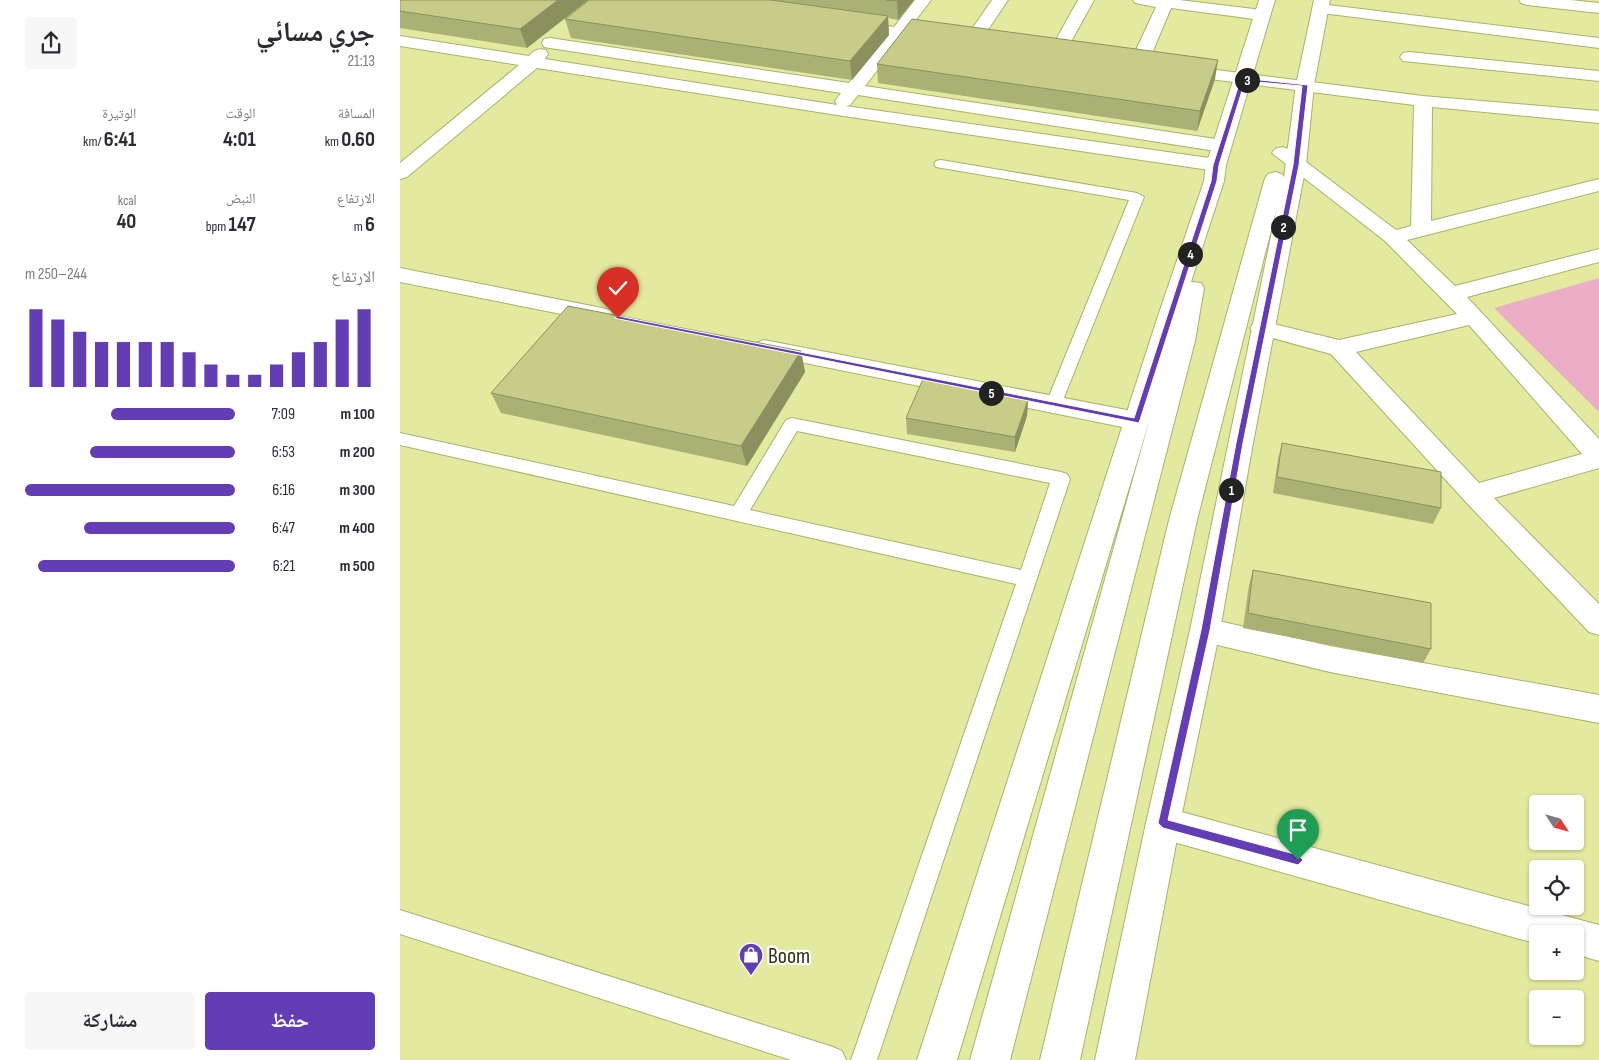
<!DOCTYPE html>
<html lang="ar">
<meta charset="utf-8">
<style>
body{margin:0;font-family:"Sofia Sans Condensed","Noto Naskh Arabic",sans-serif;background:#f7f7f7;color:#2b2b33;direction:rtl;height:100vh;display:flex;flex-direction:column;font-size:19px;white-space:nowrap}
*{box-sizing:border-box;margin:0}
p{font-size:16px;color:#7c7c81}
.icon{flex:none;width:28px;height:28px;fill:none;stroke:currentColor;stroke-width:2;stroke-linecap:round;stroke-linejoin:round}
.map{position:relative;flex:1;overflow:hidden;direction:ltr}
.details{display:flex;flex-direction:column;background:#fff;width:400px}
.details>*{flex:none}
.needle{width:32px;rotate:126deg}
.controls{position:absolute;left:1129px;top:795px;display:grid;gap:10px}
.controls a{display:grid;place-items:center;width:55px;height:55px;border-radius:5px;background:#fff;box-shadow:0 1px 4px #0004;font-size:25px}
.pin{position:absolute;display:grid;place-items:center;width:42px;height:42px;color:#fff;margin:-51px -21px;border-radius:50% 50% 50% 0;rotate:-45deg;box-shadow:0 0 5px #0007}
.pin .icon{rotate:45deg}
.km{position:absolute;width:25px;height:25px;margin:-12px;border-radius:50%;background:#222;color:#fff;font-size:14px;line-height:25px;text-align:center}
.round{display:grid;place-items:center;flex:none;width:52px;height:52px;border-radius:5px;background:#f7f7f7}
.headline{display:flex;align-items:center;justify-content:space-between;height:85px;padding:0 25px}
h1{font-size:28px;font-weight:700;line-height:38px}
.figures{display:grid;grid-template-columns:repeat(3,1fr);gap:8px;height:85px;padding:5px 25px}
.figures div{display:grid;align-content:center}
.figures b{font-size:21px;font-weight:700}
.figures small{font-size:14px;font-weight:400}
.figures p{font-size:14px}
.chart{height:140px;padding:10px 25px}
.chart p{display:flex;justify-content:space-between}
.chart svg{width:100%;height:90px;margin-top:5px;stroke:#633db5;stroke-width:6}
.action{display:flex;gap:10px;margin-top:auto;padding:10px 25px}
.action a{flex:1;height:58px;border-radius:5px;background:#633db5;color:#fff;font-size:20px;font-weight:700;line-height:58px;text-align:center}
.action a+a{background:#f7f7f7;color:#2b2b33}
ul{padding:0 25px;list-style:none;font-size:16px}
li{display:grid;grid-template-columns:80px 60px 1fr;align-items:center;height:38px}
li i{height:12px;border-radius:6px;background:#633db5}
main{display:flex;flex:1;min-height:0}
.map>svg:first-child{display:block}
</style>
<main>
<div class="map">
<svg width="1199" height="1060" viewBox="0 0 1199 1060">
<rect width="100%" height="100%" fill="#e3ea9f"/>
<!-- green -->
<path fill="#ecadc7" d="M1199,278V412L1094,308Z"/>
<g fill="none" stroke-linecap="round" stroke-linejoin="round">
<defs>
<path id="lane" d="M541,160L737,193L744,197L659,410L653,412L647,410L645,406L729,200L536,167L534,164L536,161Z
M392,418L661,472L667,474L670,479L477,1060H451L616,584L0,445V433L334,506L386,420ZM397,431L650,483L621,570L350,510Z
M0,910L433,1047L442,1051L446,1060H391L0,934Z"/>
<path id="street" d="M515,0H531L509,29L545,34L547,38L545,42L539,43L502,38L465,86L822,140L829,142L831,146L829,150L822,152L458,95L450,105L446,106L816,159L823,161L826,165L823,169L816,171L437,115L137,68L7,177L0,179V163L119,65L0,46V36L129,56C134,50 138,48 146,50L148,54L145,59L437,105L435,101L441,93L150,48L144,47L142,43L144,39L150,38L449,83L487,36L447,29L445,26L447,23L453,21L494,27Z
M592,0H608L577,46H565L563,42Z
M678,0H694L662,58H650L648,54Z
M733,0H779L862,10L868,12L870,15L868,18L862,20L771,8L747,65L744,69L738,70L732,69L729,65L756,7L735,3Z
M1119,0H1170L1199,3V13L1127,5L1121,3Z
M920,4L1199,38V48L914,12L912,9L914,6Z
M1009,52L1199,71V81L1003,61L1000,57L1003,53Z
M777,65L1023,96L1199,111V123L1032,107L1031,221L1199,179V191L1007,240L1055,286L1199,249V262L1067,297L1199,439V468L1094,498L1199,604V635L1189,632L1065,501L931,354L854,333L850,328L854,323L862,321L939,340L1057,314L985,241L872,153L875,149L882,147L889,149L996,230L1011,226L1014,105L771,74L768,70L771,66ZM1069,325L1182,454L1079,483L956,352Z
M0,268L202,308L210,310L213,315L210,320L202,322L0,282Z
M364,340L737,412L746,415L750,421L746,427L737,430L356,353L352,348L356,343Z
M805,618L930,646L1199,695V723L930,672L805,642L794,639L790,630L794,621Z
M763,807L1199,925V961L1175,954V934H1138V944L763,839L751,834L746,823L751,812Z"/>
<path id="secondary" d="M859,0H875L826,165L824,181L791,282L801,283L804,288L795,341L610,1060H570L751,415L557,1060H517L759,313L804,181L806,165Z
M914,0H930L914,85L906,165L853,443L820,630L780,823L735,1060H695L746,823L790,630L877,207L797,520L680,1060H640L769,520L865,178L868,174L875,172L882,174L884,177L896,85Z"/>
</defs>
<!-- lane casing -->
<use href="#lane" stroke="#abb268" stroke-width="2"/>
<!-- street casing -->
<use href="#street" stroke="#abb268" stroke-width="2"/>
<!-- secondary casing -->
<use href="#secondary" stroke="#abb268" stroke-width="2"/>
<!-- lane -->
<use href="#lane" fill="#fff" fill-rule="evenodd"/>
<!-- street -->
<use href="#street" fill="#fff" fill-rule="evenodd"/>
<!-- secondary -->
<use href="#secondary" fill="#fff" fill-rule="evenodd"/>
</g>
<!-- wall -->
<path fill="#abb075" d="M0,0H188L127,48L0,28Z
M189,0H514L498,20L488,18L489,35L452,80L171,38L165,19Z
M477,64L815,79L797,131L478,83Z
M401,351L405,372L347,466L101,413L91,393Z
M628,400L627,416L615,452L507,434L506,418Z
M882,443L1041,508L1033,524L873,493L878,459Z
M853,570L1031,649L1023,663L843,628L849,585Z"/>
<!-- shaded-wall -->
<path fill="#8b905f" d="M158,0H188L127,48L120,29Z
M498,0H514L498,20L497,1Z
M488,16L489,35L452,80L450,61Z
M818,60L815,79L797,131L800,111Z
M401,351L405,372L347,466L341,446Z
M628,400L627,416L615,452V437Z"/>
<!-- building -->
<path fill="#c7cd88" stroke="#8b905f" d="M0,0H158L120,29L0,11Z
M189,0H371L488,16L450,61L165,19Z
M486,0H498L497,1Z
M512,19L818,60L800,111L477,64Z
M168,306L401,351L341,446L91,393Z
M523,379L628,400L615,437L506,418Z
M882,443L1041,472V508L877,477Z
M853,570L1031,603V649L848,613Z"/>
<!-- route -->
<path fill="#633db5" stroke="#fff" d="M841,78L908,85L899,165L843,443L810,630L768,820L898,855L903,860L898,865L763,828L758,823L801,630L836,443L893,165L902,86L845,81L819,165L817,181L739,423L214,318L218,316L734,418L811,181L813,165Z"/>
<!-- icons -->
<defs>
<symbol id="shop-pin" viewBox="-11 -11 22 30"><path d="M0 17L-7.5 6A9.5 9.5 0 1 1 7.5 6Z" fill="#633db5" stroke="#fff"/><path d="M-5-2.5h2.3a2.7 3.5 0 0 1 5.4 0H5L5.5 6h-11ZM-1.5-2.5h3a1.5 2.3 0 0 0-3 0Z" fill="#fff"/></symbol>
</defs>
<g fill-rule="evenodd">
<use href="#shop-pin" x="337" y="941" width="28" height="38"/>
</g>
<g text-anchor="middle" stroke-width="4.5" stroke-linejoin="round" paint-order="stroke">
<!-- near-poi labels -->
<g font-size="22" fill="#2b2e0f" stroke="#fff" text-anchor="start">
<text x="368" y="963">Boom</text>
</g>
</g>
</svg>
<div class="controls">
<a><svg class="needle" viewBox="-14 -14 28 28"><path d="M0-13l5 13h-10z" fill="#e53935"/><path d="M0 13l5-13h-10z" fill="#7c7c81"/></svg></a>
<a><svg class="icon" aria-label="locate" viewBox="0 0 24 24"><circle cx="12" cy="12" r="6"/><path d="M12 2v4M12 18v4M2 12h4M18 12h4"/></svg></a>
<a>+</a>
<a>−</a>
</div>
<div class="pin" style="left:898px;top:860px;background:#1e9e55"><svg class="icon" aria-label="arrive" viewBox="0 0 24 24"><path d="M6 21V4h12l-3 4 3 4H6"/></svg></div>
<div class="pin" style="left:218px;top:318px;background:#d93025"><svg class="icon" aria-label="check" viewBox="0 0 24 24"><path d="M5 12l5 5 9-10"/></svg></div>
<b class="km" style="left:831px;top:490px">1</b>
<b class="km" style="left:883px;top:227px">2</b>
<b class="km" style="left:847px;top:80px">3</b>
<b class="km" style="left:790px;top:254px">4</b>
<b class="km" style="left:591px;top:393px">5</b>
</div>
<section class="details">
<div class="headline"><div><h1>جري مسائي</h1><p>21:13</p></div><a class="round"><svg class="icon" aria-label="share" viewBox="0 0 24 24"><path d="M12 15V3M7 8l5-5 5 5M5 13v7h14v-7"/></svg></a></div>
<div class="figures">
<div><p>المسافة</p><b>0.60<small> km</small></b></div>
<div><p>الوقت</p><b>4:01</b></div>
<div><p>الوتيرة</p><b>6:41<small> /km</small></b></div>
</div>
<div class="figures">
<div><p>الارتفاع</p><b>6<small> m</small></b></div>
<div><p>النبض</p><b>147<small> bpm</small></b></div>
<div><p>kcal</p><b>40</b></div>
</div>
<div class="chart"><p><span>الارتفاع</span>244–250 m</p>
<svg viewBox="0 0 160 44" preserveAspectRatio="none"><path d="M5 44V6M15 44V11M25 44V17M35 44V22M45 44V22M55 44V22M65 44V22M75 44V27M85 44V33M95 44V38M105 44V38M115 44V33M125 44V27M135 44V22M145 44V11M155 44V6"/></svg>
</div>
<ul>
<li><b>100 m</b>7:09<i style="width:59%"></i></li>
<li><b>200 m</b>6:53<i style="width:69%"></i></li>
<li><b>300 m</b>6:16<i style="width:100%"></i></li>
<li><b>400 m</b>6:47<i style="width:72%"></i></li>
<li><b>500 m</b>6:21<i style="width:94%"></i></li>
</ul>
<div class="action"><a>حفظ</a><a>مشاركة</a></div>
</section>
</main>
